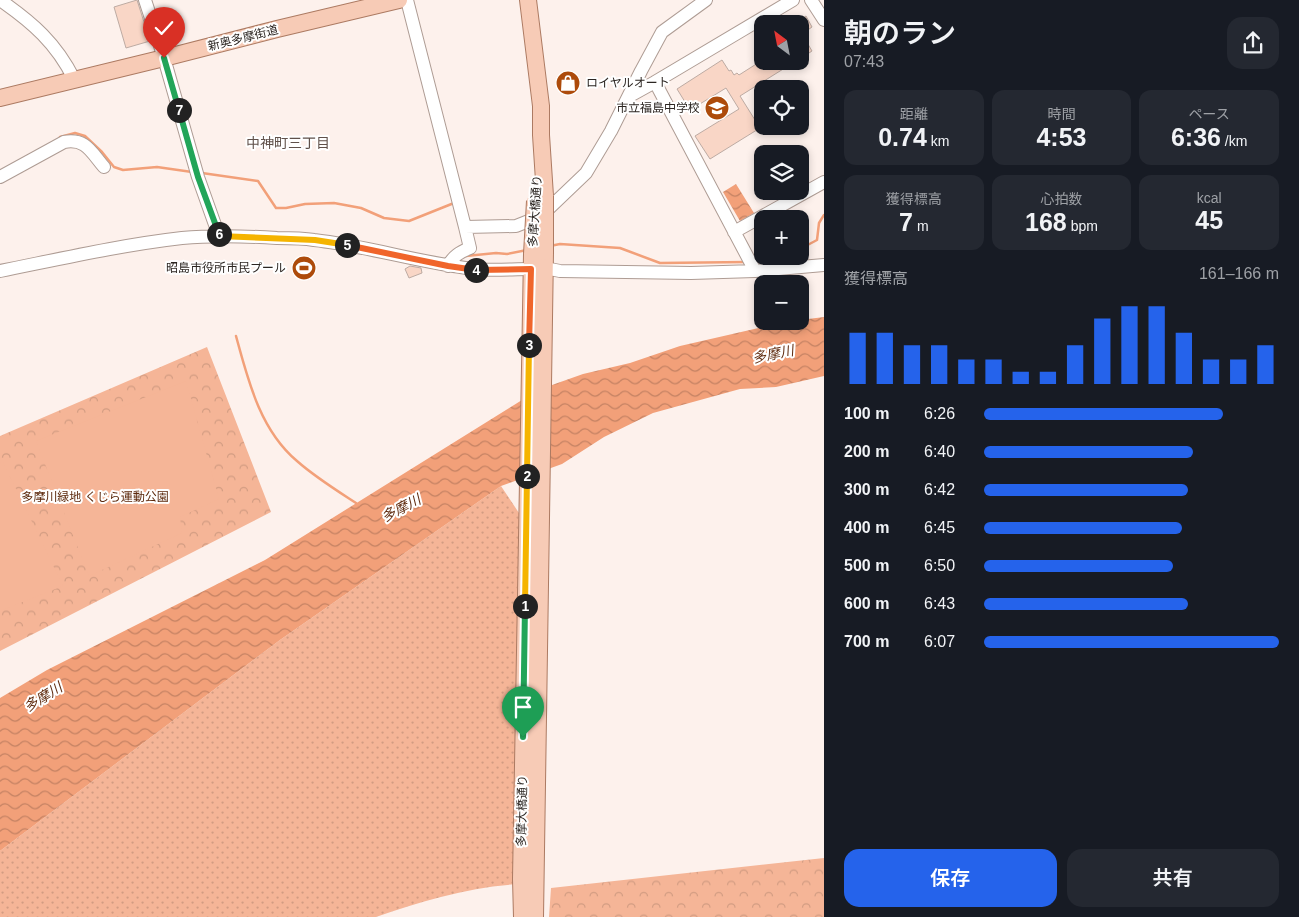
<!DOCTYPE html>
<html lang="ja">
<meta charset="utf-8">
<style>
body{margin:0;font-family:Arial,"Noto Sans JP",sans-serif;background:#242831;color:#f1f3f6;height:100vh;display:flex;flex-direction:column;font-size:19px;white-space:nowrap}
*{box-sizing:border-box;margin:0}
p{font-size:16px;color:#9ea1a6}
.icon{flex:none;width:28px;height:28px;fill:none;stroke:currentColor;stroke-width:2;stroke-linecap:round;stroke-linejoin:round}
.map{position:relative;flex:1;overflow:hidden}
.details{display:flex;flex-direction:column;background:#171b24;width:475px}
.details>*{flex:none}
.needle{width:32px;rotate:328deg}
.controls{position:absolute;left:754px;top:15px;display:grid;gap:10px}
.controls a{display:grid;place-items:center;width:55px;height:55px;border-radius:10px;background:#171b24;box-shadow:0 2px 8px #0003;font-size:25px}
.pin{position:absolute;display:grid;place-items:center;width:42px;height:42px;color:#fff;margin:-51px -21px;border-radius:50% 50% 50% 0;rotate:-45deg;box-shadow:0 0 5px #0007}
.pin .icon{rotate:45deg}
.km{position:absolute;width:25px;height:25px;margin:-12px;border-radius:50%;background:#222;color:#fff;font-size:14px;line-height:25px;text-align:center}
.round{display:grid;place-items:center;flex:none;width:52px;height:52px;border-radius:15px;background:#242831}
.headline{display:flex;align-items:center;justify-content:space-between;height:85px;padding:0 20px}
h1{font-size:28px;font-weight:600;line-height:38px}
.figures{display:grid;grid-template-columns:repeat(3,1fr);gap:8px;height:85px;padding:5px 20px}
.figures div{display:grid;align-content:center;border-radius:12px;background:#242831;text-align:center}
.figures b{font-size:25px;font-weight:600}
.figures small{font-size:14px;font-weight:400}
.figures p{font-size:14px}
.chart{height:140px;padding:10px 20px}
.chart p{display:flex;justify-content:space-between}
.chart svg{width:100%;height:90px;margin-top:5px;stroke:#2563eb;stroke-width:6}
.button{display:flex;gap:10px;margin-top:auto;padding:10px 20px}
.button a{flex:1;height:58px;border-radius:15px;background:#2563eb;color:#fff;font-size:20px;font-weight:600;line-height:58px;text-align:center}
.button a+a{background:#242831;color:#f1f3f6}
ul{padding:0 20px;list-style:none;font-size:16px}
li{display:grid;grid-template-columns:80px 60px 1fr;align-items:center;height:38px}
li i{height:12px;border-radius:6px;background:#2563eb}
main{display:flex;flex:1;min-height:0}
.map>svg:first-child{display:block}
</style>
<main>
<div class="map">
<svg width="824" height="917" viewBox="0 0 824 917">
<defs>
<pattern id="grass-dots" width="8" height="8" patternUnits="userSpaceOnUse" patternTransform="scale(1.25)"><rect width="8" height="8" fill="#f5b597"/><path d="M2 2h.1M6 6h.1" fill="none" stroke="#d29c82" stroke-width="1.8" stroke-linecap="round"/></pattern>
<pattern id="park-crowns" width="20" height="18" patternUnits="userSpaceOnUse" patternTransform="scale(1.25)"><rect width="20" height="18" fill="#f5b597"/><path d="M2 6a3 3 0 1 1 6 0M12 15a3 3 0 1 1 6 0" fill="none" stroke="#d29c82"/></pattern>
<pattern id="water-waves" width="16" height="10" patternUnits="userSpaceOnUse" patternTransform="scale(1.25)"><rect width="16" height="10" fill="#f2a079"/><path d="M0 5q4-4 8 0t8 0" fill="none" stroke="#c48263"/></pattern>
</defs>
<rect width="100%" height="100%" fill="#fdf1ec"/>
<!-- grass -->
<path fill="url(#grass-dots)" d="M501,486L527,525L521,884C472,886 422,901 376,917H0V851L280,640Z"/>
<!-- park -->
<path fill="url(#park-crowns)" d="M207,347L271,512L0,651V436Z
M824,858V917H549L551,888Z"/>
<!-- pitch -->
<path fill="#f5b597" d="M186,381L219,499L180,517L182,533L89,576L36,441Z
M3,462L63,586L0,611V463Z"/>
<!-- water -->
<path fill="url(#water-waves)" d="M736,184L754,213L740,221L723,192Z
M824,317V376L776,387L740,389L653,413L604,437L562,464L501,486L280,640L0,851V698L47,670L265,560L538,390L583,374L630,363L680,346L789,321H800V320Z"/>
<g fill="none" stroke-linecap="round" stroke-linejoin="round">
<!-- stream -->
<path stroke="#f2a079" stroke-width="2.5" d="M60,137L75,133L85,136L102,152L114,167L123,170L157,167L192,172
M202,173L258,181L276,208H286L305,204L334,203L361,208L384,218L409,221L454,203
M550,246L560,244L620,248L660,263L747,262
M800,249L817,240L819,223L824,215
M466,256L496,253L507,254L527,250
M755,262H777L787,256
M236,336C248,380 260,430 297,461C315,477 336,490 356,503"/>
</g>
<!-- building -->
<path fill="#f9d6c6" stroke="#bdaba3" d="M137,0L150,41L126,48L114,7Z
M806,16L812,27L802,34L812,51L800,59V20Z
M722,60L729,71L731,70L734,75L737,73L739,75L761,61H796L740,96L760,128L710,159L695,136L739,109L726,88L690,110L677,89Z
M410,266L421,268L422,273L409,278L405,269Z"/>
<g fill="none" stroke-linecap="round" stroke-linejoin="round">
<defs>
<path id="minor" d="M0,0C33,23 56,43 74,79
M145,0L164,58L198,177L219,236
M407,0L465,227
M811,0L824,20
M655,82L755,271
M628,97L655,82L793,0
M0,177L64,142C86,138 91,152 104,167
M734,232L824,182
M448,266C453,256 460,252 470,248L465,227L516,226L541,216L586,173L611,131L641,71L662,32L706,0
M545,268L560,271L691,273L755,271L824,265
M0,271C60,259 121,245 182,238C213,235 245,236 277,238C289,238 302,238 314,240C368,246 420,263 474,269C492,271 512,269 531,269"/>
<path id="major" d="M528,0L541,106V135L545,196
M0,98L164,58L277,29L399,0
M522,917L521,879L532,254
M535,917L545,252"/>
</defs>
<!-- minor casing -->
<use href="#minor" stroke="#ae9c94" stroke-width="14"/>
<!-- major casing -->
<use href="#major" stroke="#ac7a62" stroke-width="18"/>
<!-- minor -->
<use href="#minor" stroke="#fff" stroke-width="12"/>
<!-- major -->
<use href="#major" stroke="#f7cbb6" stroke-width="16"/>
<defs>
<path id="major-bridge" d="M545,196V252
M532,254L535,201"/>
</defs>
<!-- major-bridge casing -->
<use href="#major-bridge" stroke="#ac7a62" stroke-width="18" stroke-linecap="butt"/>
<!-- major-bridge -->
<use href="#major-bridge" stroke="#f7cbb6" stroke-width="16"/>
</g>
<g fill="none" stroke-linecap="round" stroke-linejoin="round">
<defs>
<path id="split-1" d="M523,737L525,606"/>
<path id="split-2" d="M525,606L527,476"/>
<path id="split-3" d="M527,476L529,345"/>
<path id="split-4" d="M476,270L531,269L529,345"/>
<path id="split-5" d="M347,245L448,266L476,270"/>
<path id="split-6" d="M219,234V236L315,240L347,245"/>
<path id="split-7" d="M179,110L198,177L219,234"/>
<path id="split-8" d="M164,58L179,110"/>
</defs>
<!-- split-1 casing -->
<use href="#split-1" stroke="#fff" stroke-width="10"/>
<!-- split-2 casing -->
<use href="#split-2" stroke="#fff" stroke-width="10"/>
<!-- split-3 casing -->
<use href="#split-3" stroke="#fff" stroke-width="10"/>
<!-- split-4 casing -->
<use href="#split-4" stroke="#fff" stroke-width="10"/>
<!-- split-5 casing -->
<use href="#split-5" stroke="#fff" stroke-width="10"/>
<!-- split-6 casing -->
<use href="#split-6" stroke="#fff" stroke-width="10"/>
<!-- split-7 casing -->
<use href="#split-7" stroke="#fff" stroke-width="10"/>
<!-- split-8 casing -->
<use href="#split-8" stroke="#fff" stroke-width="10"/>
<!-- split-1 -->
<use href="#split-1" stroke="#22a559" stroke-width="6"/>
<!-- split-2 -->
<use href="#split-2" stroke="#f5b400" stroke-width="6"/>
<!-- split-3 -->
<use href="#split-3" stroke="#f5b400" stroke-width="6"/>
<!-- split-4 -->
<use href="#split-4" stroke="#f0652b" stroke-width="6"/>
<!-- split-5 -->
<use href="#split-5" stroke="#f0652b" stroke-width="6"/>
<!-- split-6 -->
<use href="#split-6" stroke="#f5b400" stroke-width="6"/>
<!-- split-7 -->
<use href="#split-7" stroke="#22a559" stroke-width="6"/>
<!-- split-8 -->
<use href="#split-8" stroke="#22a559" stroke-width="6"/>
</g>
<!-- icons -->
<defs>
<symbol id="shop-disc" viewBox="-11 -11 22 22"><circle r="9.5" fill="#ad4b0b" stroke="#fff"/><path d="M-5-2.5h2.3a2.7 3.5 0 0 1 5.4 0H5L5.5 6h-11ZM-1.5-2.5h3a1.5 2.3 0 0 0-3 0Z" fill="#fff"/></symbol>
<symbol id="school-disc" viewBox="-11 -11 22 22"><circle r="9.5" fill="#ad4b0b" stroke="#fff"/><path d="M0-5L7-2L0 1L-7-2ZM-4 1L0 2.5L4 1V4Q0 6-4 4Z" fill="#fff"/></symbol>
<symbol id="stadium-disc" viewBox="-11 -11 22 22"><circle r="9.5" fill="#ad4b0b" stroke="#fff"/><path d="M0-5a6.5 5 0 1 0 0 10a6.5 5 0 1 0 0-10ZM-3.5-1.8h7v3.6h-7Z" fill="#fff"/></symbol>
</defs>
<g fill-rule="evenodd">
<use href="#shop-disc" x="554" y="69" width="28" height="28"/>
<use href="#school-disc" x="703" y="94" width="28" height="28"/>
<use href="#stadium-disc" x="290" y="254" width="28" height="28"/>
</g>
<g text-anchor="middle" stroke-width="4" stroke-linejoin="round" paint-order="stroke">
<!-- street labels -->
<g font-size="12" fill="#2c2622" stroke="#fff">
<text transform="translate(243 38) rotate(-14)" y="4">新奥多摩街道</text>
<text transform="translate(535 211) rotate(-86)" y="4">多摩大橋通り</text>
<text transform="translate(522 811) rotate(-89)" y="4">多摩大橋通り</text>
</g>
<!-- poi labels -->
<g font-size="12" fill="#2c2622" stroke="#fff" text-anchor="end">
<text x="586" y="87" text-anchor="start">ロイヤルオート</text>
<text x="700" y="112">市立福島中学校</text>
<text x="286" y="272">昭島市役所市民プール</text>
</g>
<!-- park labels -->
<g font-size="12" fill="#5c290c" stroke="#fff">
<text x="95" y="501">多摩川緑地 くじら運動公園</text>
</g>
<!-- neighbourhood labels -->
<g font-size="14" fill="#60514a" stroke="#fff">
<text x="288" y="148">中神町三丁目</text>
</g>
<!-- water labels -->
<g font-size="14" font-style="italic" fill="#612d11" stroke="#fff">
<text transform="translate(773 354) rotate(-11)" y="5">多摩川</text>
<text transform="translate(401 508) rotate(-28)" y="5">多摩川</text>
<text transform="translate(43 697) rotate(-32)" y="5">多摩川</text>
</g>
</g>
</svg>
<div class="controls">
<a><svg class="needle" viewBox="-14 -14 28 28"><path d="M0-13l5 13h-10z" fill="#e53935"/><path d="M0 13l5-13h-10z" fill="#9ea1a6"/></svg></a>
<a><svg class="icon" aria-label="locate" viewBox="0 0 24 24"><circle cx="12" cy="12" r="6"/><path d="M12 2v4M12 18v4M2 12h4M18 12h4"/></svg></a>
<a><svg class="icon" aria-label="layers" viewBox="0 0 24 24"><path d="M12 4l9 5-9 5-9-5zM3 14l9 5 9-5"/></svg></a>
<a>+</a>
<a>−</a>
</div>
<div class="pin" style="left:523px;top:737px;background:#1e9e55"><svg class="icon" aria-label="arrive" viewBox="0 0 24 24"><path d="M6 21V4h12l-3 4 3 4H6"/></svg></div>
<div class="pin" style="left:164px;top:58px;background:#d93025"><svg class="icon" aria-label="check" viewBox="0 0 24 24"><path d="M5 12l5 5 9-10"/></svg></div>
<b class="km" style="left:525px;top:606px">1</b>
<b class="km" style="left:527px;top:476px">2</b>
<b class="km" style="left:529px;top:345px">3</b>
<b class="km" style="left:476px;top:270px">4</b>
<b class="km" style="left:347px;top:245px">5</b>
<b class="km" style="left:219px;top:234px">6</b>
<b class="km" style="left:179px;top:110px">7</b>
</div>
<section class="details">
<div class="headline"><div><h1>朝のラン</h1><p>07:43</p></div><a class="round"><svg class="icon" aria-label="share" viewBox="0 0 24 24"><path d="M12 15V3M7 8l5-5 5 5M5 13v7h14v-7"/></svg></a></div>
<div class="figures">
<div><p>距離</p><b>0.74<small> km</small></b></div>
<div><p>時間</p><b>4:53</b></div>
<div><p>ペース</p><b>6:36<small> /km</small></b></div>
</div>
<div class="figures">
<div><p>獲得標高</p><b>7<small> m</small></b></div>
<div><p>心拍数</p><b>168<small> bpm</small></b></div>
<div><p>kcal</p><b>45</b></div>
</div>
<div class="chart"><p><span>獲得標高</span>161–166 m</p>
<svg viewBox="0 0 160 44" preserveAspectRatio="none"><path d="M5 44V19M15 44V19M25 44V25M35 44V25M45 44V32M55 44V32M65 44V38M75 44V38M85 44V25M95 44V12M105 44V6M115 44V6M125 44V19M135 44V32M145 44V32M155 44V25"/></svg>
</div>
<ul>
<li><b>100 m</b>6:26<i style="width:81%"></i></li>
<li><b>200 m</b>6:40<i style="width:71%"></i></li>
<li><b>300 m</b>6:42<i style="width:69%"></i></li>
<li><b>400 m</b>6:45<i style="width:67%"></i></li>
<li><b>500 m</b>6:50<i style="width:64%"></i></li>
<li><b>600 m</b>6:43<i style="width:69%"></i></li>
<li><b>700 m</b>6:07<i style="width:100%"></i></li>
</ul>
<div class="button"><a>保存</a><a>共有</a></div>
</section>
</main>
